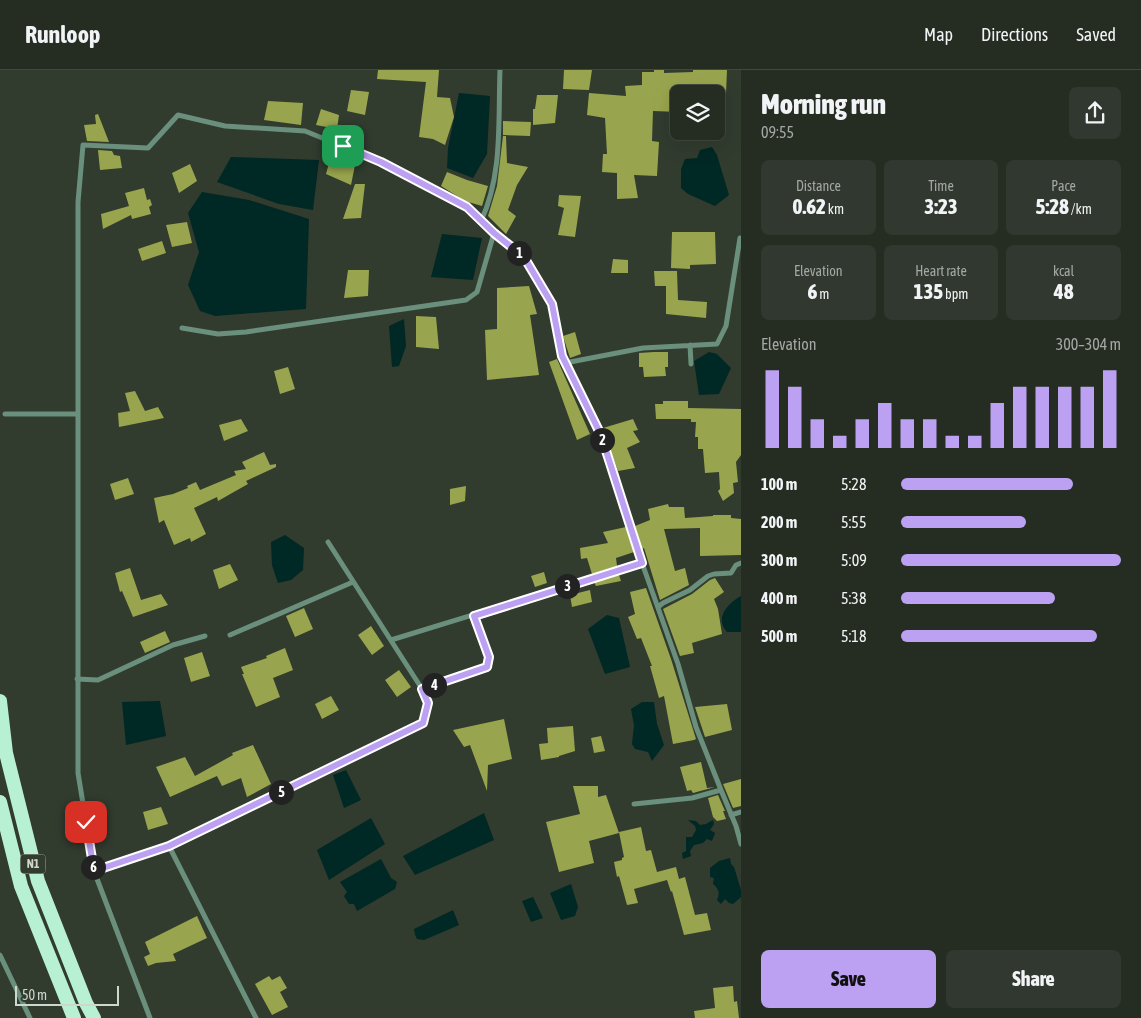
<!DOCTYPE html>
<meta charset="utf-8">
<style>
body{margin:0;font-family:"Asap Condensed",sans-serif;background:#31382f;color:#f1f3f6;height:100vh;display:flex;flex-direction:column;font-size:19px;white-space:nowrap}
*{box-sizing:border-box;margin:0}
p{font-size:16px;color:#a3a7a5}
.icon{flex:none;width:28px;height:28px;fill:none;stroke:currentColor;stroke-width:2;stroke-linecap:round;stroke-linejoin:round}
.map{position:relative;flex:1;overflow:hidden}
.side{display:flex;flex-direction:column;background:#252c22;width:400px}
.side>*{flex:none}
.controls{position:absolute;left:670px;top:15px;display:grid;gap:10px}
.controls a{display:grid;place-items:center;width:55px;height:55px;border-radius:8px;background:#252c22;box-shadow:0 5px 20px #0002,0 0 0 1px #424840;font-size:25px}
.scale{position:absolute;left:15px;bottom:12px;width:104px;box-sizing:border-box;padding-left:5px;border:2px solid #cfd6cd;border-top:0;font-size:14px;line-height:18px;white-space:nowrap;color:#cfd6cd;-webkit-text-stroke:4px #313b2e;paint-order:stroke}
.pin{position:absolute;display:grid;place-items:center;width:42px;height:42px;color:#fff;margin:-21px;border-radius:10px;box-shadow:0 2px 8px #0006}
.km{position:absolute;width:25px;height:25px;margin:-12px;border-radius:50%;background:#222;color:#fff;font-size:14px;line-height:25px;text-align:center}
.round{display:grid;place-items:center;flex:none;width:52px;height:52px;border-radius:8px;background:#31382f}
.head{display:flex;align-items:center;justify-content:space-between;height:85px;padding:0 20px}
h1{font-size:28px;font-weight:800;line-height:38px}
.stats{display:grid;grid-template-columns:repeat(3,1fr);gap:8px;height:85px;padding:5px 20px}
.stats div{display:grid;align-content:center;border-radius:8px;background:#31382f;text-align:center}
.stats b{font-size:21px;font-weight:800}
.stats small{font-size:14px;font-weight:400}
.stats p{font-size:14px}
.chart{height:140px;padding:10px 20px}
.chart p{display:flex;justify-content:space-between}
.chart svg{width:100%;height:90px;margin-top:5px;stroke:#bca0f2;stroke-width:6}
.primary-button{display:flex;gap:10px;margin-top:auto;padding:10px 20px}
.primary-button a{flex:1;height:58px;border-radius:8px;background:#bca0f2;color:#111;font-size:20px;font-weight:800;line-height:58px;text-align:center}
.primary-button a+a{background:#31382f;color:#f1f3f6}
ul{padding:0 20px;list-style:none;font-size:16px}
li{display:grid;grid-template-columns:80px 60px 1fr;align-items:center;height:38px}
li i{height:12px;border-radius:6px;background:#bca0f2}
header{display:flex;align-items:center;gap:30px;box-sizing:border-box;height:70px;padding:0 25px;background:#252c22;border-bottom:1px solid #424840}
header strong{font-size:24px}
nav{display:flex;gap:28px;margin-inline-start:auto;font-size:18px}
main{display:flex;flex:1;min-height:0}
.map>svg:first-child{display:block}
</style>
<header>
<strong>Runloop</strong>
<nav><a>Map</a><a>Directions</a><a>Saved</a></nav>
</header>
<main>
<div class="map">
<svg width="741" height="948" viewBox="0 0 741 948">
<rect width="100%" height="100%" fill="#313b2e"/>
<!-- water -->
<path fill="#002824" d="M459,23L490,26L487,84L473,108L447,98L448,78Z
M712,77L717,85L729,125L715,136L688,124L681,118V99L685,89L697,88L700,80Z
M231,87L319,90L313,140L279,134L217,112Z
M202,122L249,130L309,149L306,239L215,246L200,241L188,215L199,182L188,143Z
M442,164L482,168L473,210L431,207Z
M404,249L406,276L399,296L392,297L389,256Z
M709,282L717,284L731,298L719,324L699,325L694,291Z
M285,465L304,478L303,500L291,510L278,513L272,495L271,472Z
M741,526V562H727C714,548 728,533 741,526Z
M607,545L619,548L630,597L605,604L588,559Z
M160,631L166,666L126,675L122,632Z
M642,632H654L657,654L664,675L652,691L648,682L635,679L632,674L634,655L631,639Z
M346,700L361,730L344,738L333,705Z
M484,743L494,770L415,805L403,786Z
M371,748L385,774L329,810L317,780Z
M688,750L696,751L700,755L706,754L713,750L714,754L710,760L715,763L712,771L707,769L703,773L694,775L690,781L691,786L683,789L682,783L686,781V767H692L696,760L695,756Z
M730,788L731,794L734,797L741,820V827L733,834L729,833L725,829L721,834L717,830C720,823 719,819 713,814L714,808L710,807V798L719,791Z
M381,789L391,808L397,812L395,819L357,841L354,834H349L344,826L347,822L340,812Z
M571,814L578,837L575,846L561,850L550,823Z
M533,827L543,848L531,852L522,831Z
M453,840L459,855L424,870L417,869L415,865L414,859Z"/>
<!-- building -->
<path fill="#99a54e" d="M378,0H439L437,27L450,28L454,47L445,75L433,69L419,67L426,12L377,9Z
M564,0H592L589,20L563,19Z
M654,0H664V3L693,2V0H727L726,24H679V42L653,41L652,71L659,72L657,106L634,105L638,128L617,129V103L602,102L603,84H607L605,48L587,45L589,23L626,26L625,16L642,15V2H654Z
M351,20L369,22L365,45L347,41Z
M537,25H558L555,53L533,55V39H535Z
M268,31L303,33L301,55L264,50Z
M321,39L339,45L337,59L316,55Z
M98,44L102,54L109,72L87,71L84,55L96,54L95,45Z
M503,51L531,52L530,66L503,65Z
M503,66H506L507,93L528,97L517,115L508,140L516,146L506,164L488,146L497,116Z
M98,80L112,81L114,85L120,86L122,98L100,100Z
M332,82L356,90L351,115L326,104Z
M190,94L197,111L179,123L172,103Z
M447,102L467,110L488,116L482,136L465,131L441,116Z
M355,114H365L361,148L343,149Z
M144,118L147,130L150,129L152,135L149,137L151,144L132,149L131,145L103,159L101,144L129,136L125,123Z
M559,125L581,126L575,167L558,165L564,138L558,136Z
M187,152L192,173L172,177L166,155Z
M672,162H715L716,194L690,195V199L671,198Z
M162,171L166,183L142,191L138,179Z
M613,189L628,190V203H611Z
M348,200H369L368,226L344,228Z
M654,201H677L678,230L707,232L706,248L666,244V216H655Z
M529,216L537,244L530,245L539,305L487,310L485,260L497,259V218Z
M416,246L436,247L439,279L416,277Z
M575,262L581,284L570,288L563,266Z
M654,282H668V297H665L666,306L644,307L643,297H639V283Z
M557,289L590,364L577,370L549,292Z
M288,297L295,319L280,324L274,301Z
M135,321L145,341L158,337L164,348L119,357L118,343L130,341L125,323Z
M663,331H688V338L741,339V385L736,392L738,412L733,413L734,423L723,431L718,421L720,419L719,402L705,403L703,379H698V367H695L696,352H691V349H656L655,334H663Z
M241,349L248,361L224,371L219,355Z
M633,349L638,360L633,361L640,372L627,378L635,398L618,401L603,358Z
M264,382L270,395L276,394V397L246,411L248,414L218,431L217,427L194,438L206,464L191,472L190,468L174,475L164,450L159,453L154,428L173,424L188,418L187,416L196,412L200,420L236,405L234,401L246,399L242,392Z
M128,408L134,424L115,430L110,414Z
M466,416L465,431L450,435V419Z
M668,434L669,437H684L685,448L713,446V445H731V448L741,449V485L700,486V458L664,459L675,501L685,498L689,515L660,530L644,478L642,479L635,456L650,450L648,439Z
M626,457L634,482L616,488L617,496L592,504L587,488L581,489L580,478L608,473L603,462Z
M230,494L238,510L219,519L213,500Z
M130,498L141,530L161,524L168,535L133,547L122,521L120,522L115,503Z
M544,502L547,513L535,517L531,506Z
M619,505L621,511L596,516L594,512Z
M715,508L724,522L714,529L718,539L722,564L692,573L694,583L680,586L663,539L692,524L710,510Z
M646,518L671,589L696,669L694,670L673,674L664,626L659,628L650,596H652L641,568L637,569L628,547L635,544L630,522Z
M590,520L592,532L572,537L570,525Z
M304,538L313,559L295,567L286,546Z
M371,556L384,576L372,585L358,565Z
M165,561L170,572L145,583L140,572Z
M285,578L293,600L273,608L280,627L256,637L242,604H244L241,597L267,588L266,586Z
M202,582L210,606L191,612L184,588Z
M399,600L411,617L397,627L385,610Z
M331,626L339,640L322,649L315,634Z
M727,634L732,660L705,667L695,637Z
M504,649L512,689L488,695L487,721L470,675L464,677L453,660Z
M573,656L575,681L559,686V687L541,690L539,674L548,673L547,658Z
M601,666L605,681L594,683L591,668Z
M253,675L271,714L247,727L241,708L222,716L217,706L170,727L156,697L185,687L195,706L233,685L232,683Z
M701,692L707,718L715,717L693,723L691,720L687,721L680,697Z
M741,709V736L733,738L723,714Z
M573,716H598V727L606,725L619,763L589,771L594,793L559,802L546,752L580,744Z
M718,725L725,741H723L726,749L717,751L713,747L708,728Z
M161,737L168,754L148,760L143,742Z
M641,757L646,781L651,780L657,802L676,797L679,809L685,807L695,845L707,843L711,860L684,865L672,821L671,822L667,810L634,819L638,833L627,835L619,806L617,807L614,792L622,790V788L624,787L619,762Z
M197,846L207,868L173,884L176,891L156,893L148,896L144,887L150,884L145,872Z
M269,906L272,910L280,906L287,918L280,922L288,937L272,945L255,914Z
M733,916L734,932L737,931L739,948H695L694,941L715,938L713,918Z"/>
<g fill="none" stroke-linecap="round" stroke-linejoin="round">
<!-- minor -->
<path stroke="#6a8f7c" stroke-width="5" d="M481,151C503,105 498,49 500,0
M182,258L218,264L246,262L466,230L477,222L494,163
M690,275L691,294
M565,293L643,278L717,274L726,256L740,168
M5,344H78
M658,537L663,533L690,520L708,506L714,504L731,503L736,495L741,493
M230,565L353,512
M391,570L642,493
M77,609L98,610L173,575L205,566
M422,619L487,597L489,587L474,546
M634,734L692,728L721,720L736,756L741,774
M731,745L741,742
M94,801L169,776
M0,885L30,948
M150,948L94,801L78,703V132L83,75L148,78L178,45L225,56L305,61L381,92L467,137L494,163L524,187L552,235L562,285L601,365L642,493L678,594L696,657L721,720
M256,948L169,776L423,653L428,633L422,619L328,472"/>
<!-- trunk -->
<path stroke="#b7f0d3" stroke-width="14" d="M0,631L6,683L38,811L86,933L94,948
M0,732L21,816L74,948"/>
</g>
<g fill="none" stroke-linecap="round" stroke-linejoin="round">
<defs>
<path id="route" d="M86,752L94,801L169,776L423,653L428,633L422,619L487,597L489,587L474,546L642,493L601,365L562,286L552,234L524,187L494,163L467,137L381,92L343,76"/>
</defs>
<!-- route casing -->
<use href="#route" stroke="#fff" stroke-width="10"/>
<!-- route -->
<use href="#route" stroke="#bca0f2" stroke-width="6"/>
</g>
<g text-anchor="middle" stroke-width="5" stroke-linejoin="round" paint-order="stroke">
<!-- shield labels -->
<rect fill="#313b2e" stroke="#a0a89d" stroke-width="1" x="20.5" y="784.5" width="25" height="19" rx="4"/>
<g font-size="12" font-weight="bold" fill="#cfd6cd">
<text x="33" y="798">N1</text>
</g>
</g>
</svg>
<div class="controls">
<a><svg class="icon" aria-label="layers" viewBox="0 0 24 24"><path d="M12 4l9 5-9 5-9-5zM3 14l9 5 9-5"/></svg></a>
</div>
<div class="scale">50 m</div>
<div class="pin" style="left:343px;top:76px;background:#1e9e55"><svg class="icon" aria-label="arrive" viewBox="0 0 24 24"><path d="M6 21V4h12l-3 4 3 4H6"/></svg></div>
<div class="pin" style="left:86px;top:752px;background:#d93025"><svg class="icon" aria-label="check" viewBox="0 0 24 24"><path d="M5 12l5 5 9-10"/></svg></div>
<b class="km" style="left:519px;top:183px">1</b>
<b class="km" style="left:602px;top:370px">2</b>
<b class="km" style="left:567px;top:516px">3</b>
<b class="km" style="left:434px;top:615px">4</b>
<b class="km" style="left:281px;top:722px">5</b>
<b class="km" style="left:93px;top:797px">6</b>
</div>
<section class="side">
<div class="head"><div><h1>Morning run</h1><p>09:55</p></div><a class="round"><svg class="icon" aria-label="share" viewBox="0 0 24 24"><path d="M12 15V3M7 8l5-5 5 5M5 13v7h14v-7"/></svg></a></div>
<div class="stats">
<div><p>Distance</p><b>0.62<small> km</small></b></div>
<div><p>Time</p><b>3:23</b></div>
<div><p>Pace</p><b>5:28<small> /km</small></b></div>
</div>
<div class="stats">
<div><p>Elevation</p><b>6<small> m</small></b></div>
<div><p>Heart rate</p><b>135<small> bpm</small></b></div>
<div><p>kcal</p><b>48</b></div>
</div>
<div class="chart"><p><span>Elevation</span>300–304 m</p>
<svg viewBox="0 0 160 44" preserveAspectRatio="none"><path d="M5 44V6M15 44V14M25 44V30M35 44V38M45 44V30M55 44V22M65 44V30M75 44V30M85 44V38M95 44V38M105 44V22M115 44V14M125 44V14M135 44V14M145 44V14M155 44V6"/></svg>
</div>
<ul>
<li><b>100 m</b>5:28<i style="width:78%"></i></li>
<li><b>200 m</b>5:55<i style="width:57%"></i></li>
<li><b>300 m</b>5:09<i style="width:100%"></i></li>
<li><b>400 m</b>5:38<i style="width:70%"></i></li>
<li><b>500 m</b>5:18<i style="width:89%"></i></li>
</ul>
<div class="primary-button"><a>Save</a><a>Share</a></div>
</section>
</main>
